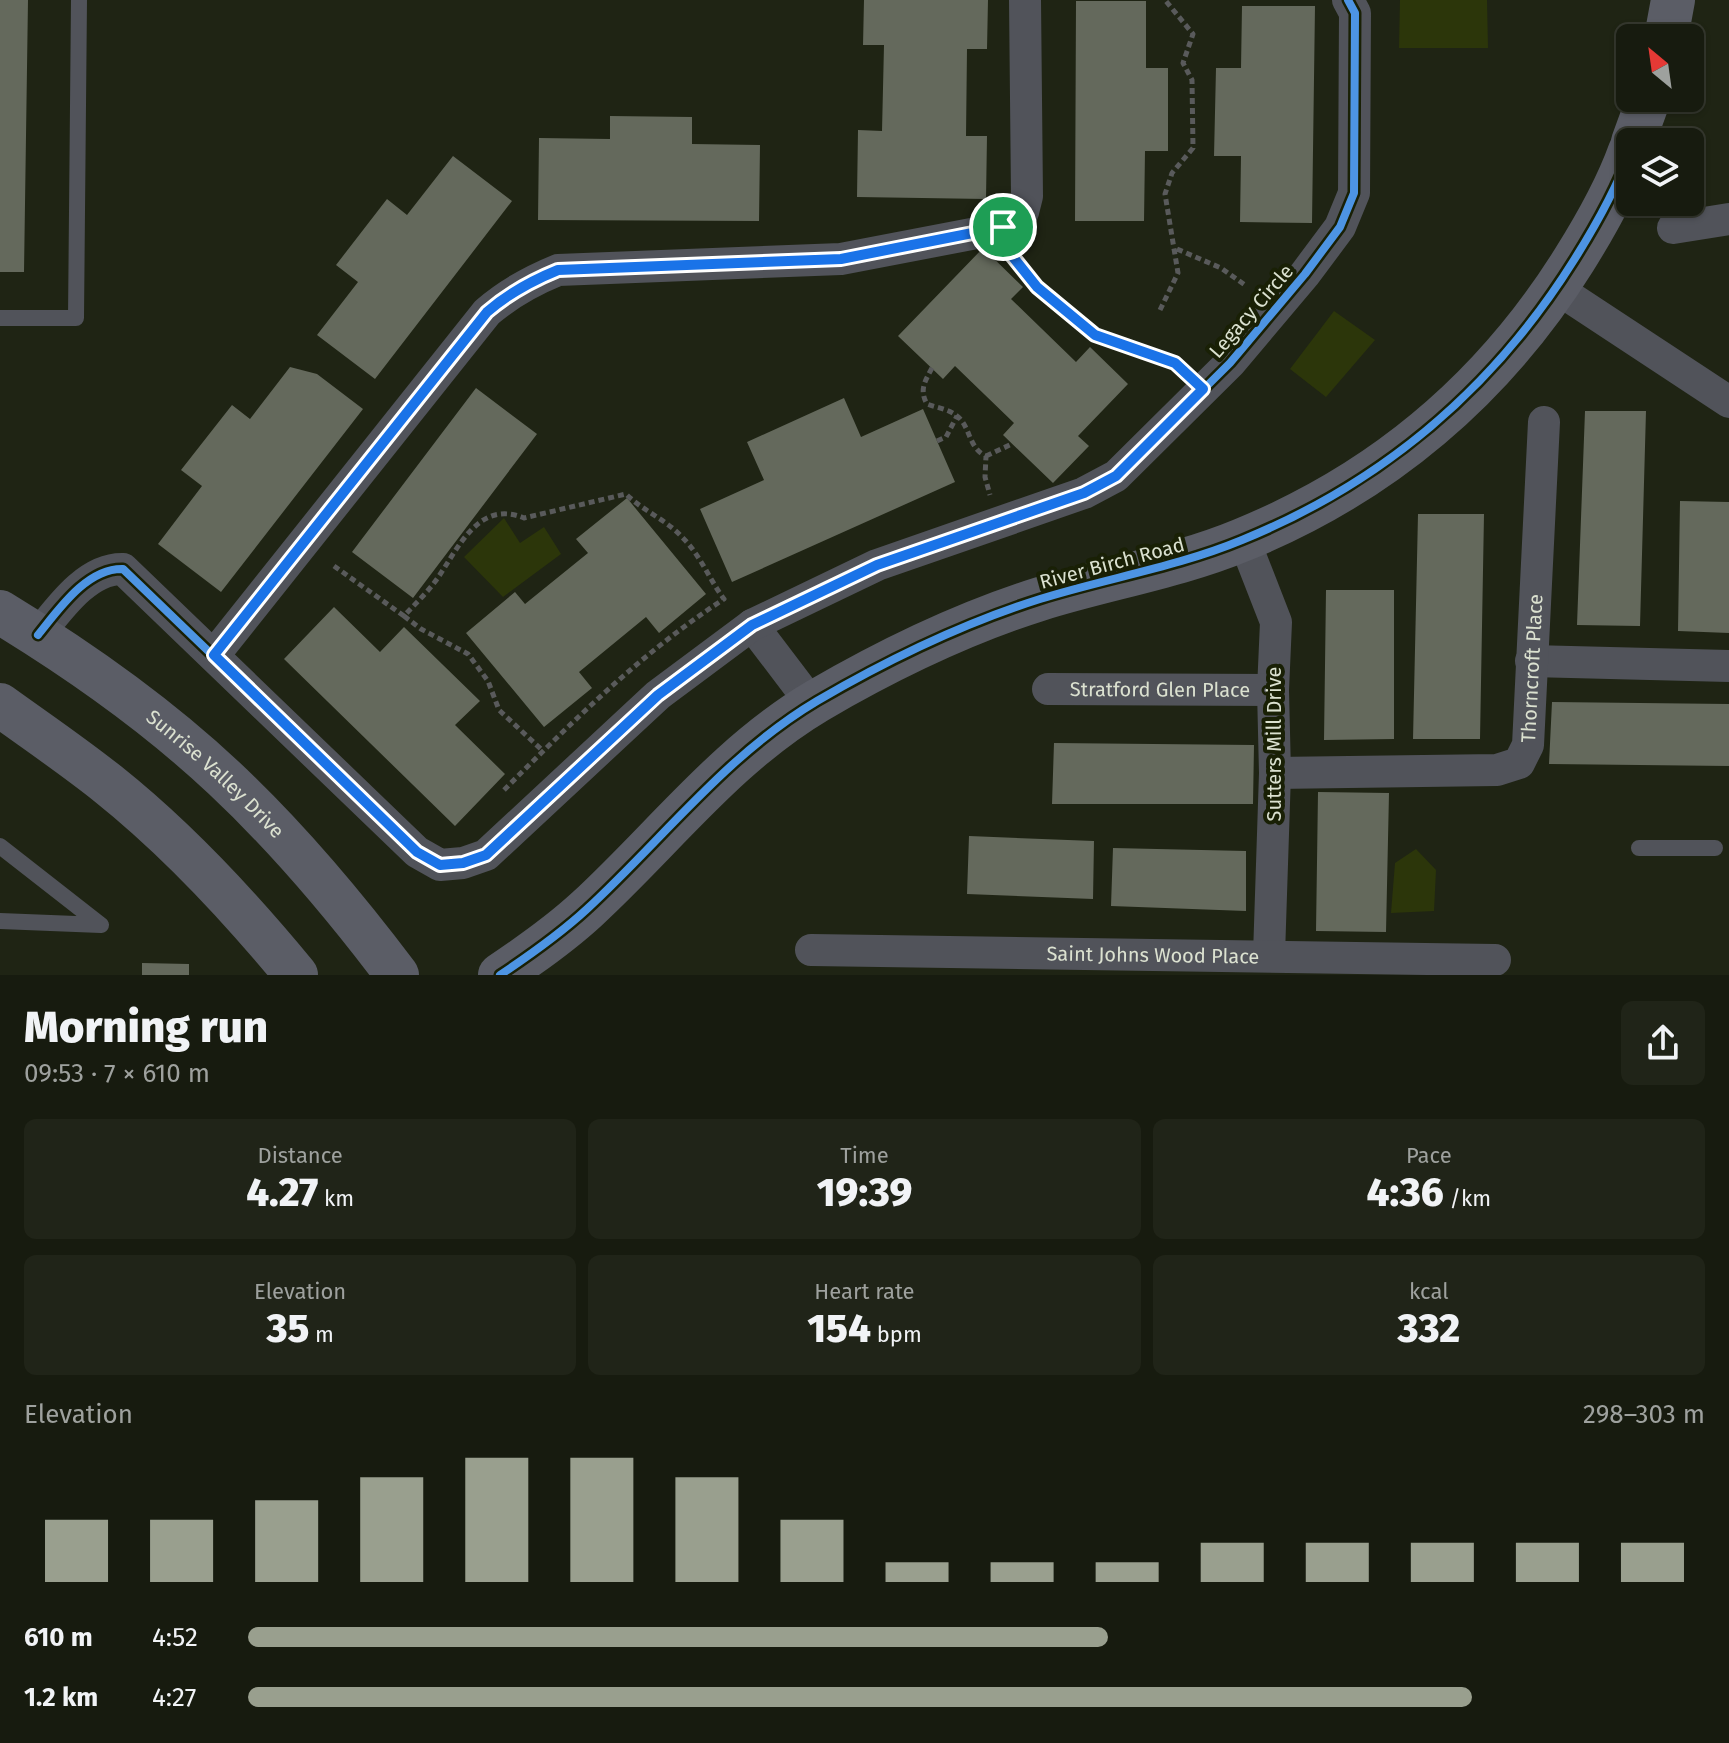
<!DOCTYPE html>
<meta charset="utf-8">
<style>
body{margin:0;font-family:"Fira Sans",sans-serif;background:#202418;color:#f1f3f6;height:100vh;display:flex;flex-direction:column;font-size:30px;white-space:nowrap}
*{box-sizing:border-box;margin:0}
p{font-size:26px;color:#9ea19e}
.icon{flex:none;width:44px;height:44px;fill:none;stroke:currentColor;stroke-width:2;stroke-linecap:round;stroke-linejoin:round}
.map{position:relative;height:975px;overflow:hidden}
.side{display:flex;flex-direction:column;background:#171b0f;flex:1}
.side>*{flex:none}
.needle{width:52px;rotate:331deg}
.tools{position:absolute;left:1616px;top:24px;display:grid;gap:16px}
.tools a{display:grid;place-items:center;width:88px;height:88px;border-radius:12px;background:#171b0f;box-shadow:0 2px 6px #0004,0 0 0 2px #36392f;font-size:40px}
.pin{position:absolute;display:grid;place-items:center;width:68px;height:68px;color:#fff;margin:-34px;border:4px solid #fff;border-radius:50%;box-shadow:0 2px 8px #0007}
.round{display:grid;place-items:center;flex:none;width:84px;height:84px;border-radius:12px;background:#202418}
.summary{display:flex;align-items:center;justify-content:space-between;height:136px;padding:0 24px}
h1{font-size:44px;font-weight:800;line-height:60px}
.figures{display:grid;grid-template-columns:repeat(3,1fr);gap:12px;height:136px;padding:8px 24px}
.figures div{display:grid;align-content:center;border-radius:12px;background:#202418;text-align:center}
.figures b{font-size:40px;font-weight:800}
.figures small{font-size:22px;font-weight:400}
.figures p{font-size:22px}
.chart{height:224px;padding:16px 24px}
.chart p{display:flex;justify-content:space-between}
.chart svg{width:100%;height:144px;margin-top:8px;stroke:#999f8e;stroke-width:6}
ul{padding:0 24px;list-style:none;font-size:26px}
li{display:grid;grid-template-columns:128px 96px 1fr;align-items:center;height:60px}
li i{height:20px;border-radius:10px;background:#999f8e}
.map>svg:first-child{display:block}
</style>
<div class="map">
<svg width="1729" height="975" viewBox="0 0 1729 975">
<rect width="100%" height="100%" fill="#1f2414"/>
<!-- green -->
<path fill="#2c360a" d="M1400,0H1487L1488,48H1399Z
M1334,311L1375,340L1326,397L1290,369Z
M504,518L520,543L544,527L561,554L503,597L464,557Z
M1416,849L1436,870L1434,911L1391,913L1395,863Z"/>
<!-- building -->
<path fill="#64695c" d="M0,0H28L24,272H0Z
M864,0H988L987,49H967L966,136H987L986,199L857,197L858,130L882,131L884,45H863Z
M1076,1H1146V68H1168V151H1145L1144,221H1075Z
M1242,6H1315L1312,223L1240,222L1241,156H1214L1216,68H1241Z
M610,116L692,117V144L760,145L759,221L538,220L539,138L610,139Z
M453,156L512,201L375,379L317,335L358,282L336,265L387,199L407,215Z
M983,248L1023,287L1011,299L1076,362L1090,347L1128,384L1078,436L1089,446L1053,483L1003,435L1014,423L955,366L943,379L898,336Z
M290,367L317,374L363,409L221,592L158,544L202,486L181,470L232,405L250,419Z
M476,388L537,434L413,598L352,552Z
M844,398L861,437L923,409L955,482L732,582L700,509L764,480L747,442Z
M1585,411H1646L1640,626L1577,625Z
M627,498L706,594L659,633L646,617L579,672L592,688L544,727L466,633L515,592L525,604L588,553L576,539Z
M1680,501L1729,502V633L1678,631Z
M1418,514H1484L1480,739H1413Z
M1326,590H1394V739L1324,740Z
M334,607L380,652L404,627L480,701L455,725L505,774L455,826L284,659Z
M1552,702L1729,704V766L1549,764Z
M1054,743L1254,745L1253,804H1052Z
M1318,792L1389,793L1386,932L1316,931Z
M969,836L1094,841L1093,899L967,894Z
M1113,848L1246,851V911L1111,906Z
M142,963L189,964V975H142Z"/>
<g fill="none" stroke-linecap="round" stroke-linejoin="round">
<!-- path -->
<path stroke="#595a5b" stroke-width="5" stroke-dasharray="6 4" stroke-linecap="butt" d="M1177,249L1221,268L1245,285
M1011,255L1037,287L1095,335L1175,363L1185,372
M1160,310L1178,273L1165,194L1172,173L1193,148L1192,80L1183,63L1193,34L1165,0
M932,368C925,381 919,390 927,404C937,408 949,409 957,416C971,427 968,448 986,456L985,477L990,495
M937,441L946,437L957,416
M986,456L1012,444
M334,566L404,616C415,604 427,593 437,579C458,549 478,499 524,518L626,494C643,511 665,519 681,536C700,554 709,579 724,599C641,653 572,722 502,792
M404,616L421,629L468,654L488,681L499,710L543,751"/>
<!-- lane -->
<path stroke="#51535a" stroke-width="16" d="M0,318H76L79,0
M0,846L101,925
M1639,848H1715
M0,921L101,925"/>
<!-- street -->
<g stroke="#51535a" stroke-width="32">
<path d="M1673,228L1729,219"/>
<path d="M1556,288L1729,402"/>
<path d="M1244,540L1276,622L1273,690L1275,773L1269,955"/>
<path d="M752,625L812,704"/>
<path d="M38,635C59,609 87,568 123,569L417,852L440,865L463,863L486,855L658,695L752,625L877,565L1084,493L1116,476L1230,363L1305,274L1340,227L1354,193L1355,13L1348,0"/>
<path d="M214,655L487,312C509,293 531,281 558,270L841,259L1008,227L1023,212L1027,196L1025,0"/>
<path d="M1531,661L1729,666"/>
<path id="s1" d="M1048,689L1273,690"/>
<path id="s2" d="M1275,773L1497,770L1519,763L1528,745L1544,422"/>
<path id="s3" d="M811,950L1495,960"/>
</g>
<!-- secondary -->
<g stroke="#5b5d66" stroke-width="44">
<path d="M1666,38L1673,0"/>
<path d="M1633,142L1649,98"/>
<path id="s4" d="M0,612C79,660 157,715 224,778C288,838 345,906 397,975"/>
<path d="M0,705C36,731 73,756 108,784C177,839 240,907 296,975"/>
<path d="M500,975C530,955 560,934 587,909C663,839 726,755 817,701C889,659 961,624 1040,599C1107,578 1177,567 1242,540C1382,483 1494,388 1574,260C1596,225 1616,190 1630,151"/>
</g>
<defs>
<path id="cycleway" d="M38,635C59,609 87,568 123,569L417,852L440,865L463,863L486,855L658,695L752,625L877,565L1084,493L1116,476L1230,363L1305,274L1340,227L1354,193L1355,13L1348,0
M500,975C530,955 560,934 587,909C663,839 726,755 817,701C889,659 961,624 1040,599C1107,578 1177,567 1242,540C1382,483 1494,388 1574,260C1596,225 1616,190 1630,151"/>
</defs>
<!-- cycleway casing -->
<use href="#cycleway" stroke="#192005" stroke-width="13"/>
<!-- cycleway -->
<use href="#cycleway" stroke="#4d94e3" stroke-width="8"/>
</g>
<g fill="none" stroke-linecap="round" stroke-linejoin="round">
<defs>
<path id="route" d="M1003,227L1005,247L1037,287L1095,335L1175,363L1203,389L1116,476L1084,493L877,565L752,625L658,695L486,855L463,863L440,865L417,852L214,655L487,312C509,293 531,281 558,270L841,259Z"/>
</defs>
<!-- route casing -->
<use href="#route" stroke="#fff" stroke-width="16"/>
<!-- route -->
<use href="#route" stroke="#1a73e8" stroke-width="10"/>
</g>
<g text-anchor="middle" stroke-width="8" stroke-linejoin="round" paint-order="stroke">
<!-- street labels -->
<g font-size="20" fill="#dbe1d0" stroke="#192005">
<text transform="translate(1251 311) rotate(-49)" y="7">Legacy Circle</text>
<text transform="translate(1112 563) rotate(-15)" y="7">River Birch Road</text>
<text dy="7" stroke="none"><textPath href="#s2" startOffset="342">Thorncroft Place</textPath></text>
<text dy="7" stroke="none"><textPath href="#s1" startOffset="112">Stratford Glen Place</textPath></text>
<text transform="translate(1274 744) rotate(-90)" y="7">Sutters Mill Drive</text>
<text dy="7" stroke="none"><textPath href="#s4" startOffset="270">Sunrise Valley Drive</textPath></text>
<text dy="7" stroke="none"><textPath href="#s3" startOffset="342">Saint Johns Wood Place</textPath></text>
</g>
</g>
</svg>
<div class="tools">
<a><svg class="needle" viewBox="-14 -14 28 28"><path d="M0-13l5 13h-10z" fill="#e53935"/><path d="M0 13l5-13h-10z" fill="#9ea19e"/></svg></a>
<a><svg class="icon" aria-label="layers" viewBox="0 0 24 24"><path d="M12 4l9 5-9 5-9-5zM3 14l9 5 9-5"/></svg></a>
</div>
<div class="pin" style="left:1003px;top:227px;background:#1e9e55"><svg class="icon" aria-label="arrive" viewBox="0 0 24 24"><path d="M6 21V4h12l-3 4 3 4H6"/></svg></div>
</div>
<section class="side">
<div class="summary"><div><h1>Morning run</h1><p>09:53 · 7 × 610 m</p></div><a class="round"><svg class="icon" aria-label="share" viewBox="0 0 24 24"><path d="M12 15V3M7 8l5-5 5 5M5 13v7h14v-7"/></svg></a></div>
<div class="figures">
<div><p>Distance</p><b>4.27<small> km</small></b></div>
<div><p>Time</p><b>19:39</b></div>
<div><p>Pace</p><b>4:36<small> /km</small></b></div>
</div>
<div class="figures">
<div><p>Elevation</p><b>35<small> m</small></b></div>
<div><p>Heart rate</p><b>154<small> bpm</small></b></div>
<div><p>kcal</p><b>332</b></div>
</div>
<div class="chart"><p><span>Elevation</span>298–303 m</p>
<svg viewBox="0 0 160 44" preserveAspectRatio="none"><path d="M5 44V25M15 44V25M25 44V19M35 44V12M45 44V6M55 44V6M65 44V12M75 44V25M85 44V38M95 44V38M105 44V38M115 44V32M125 44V32M135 44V32M145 44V32M155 44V32"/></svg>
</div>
<ul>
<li><b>610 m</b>4:52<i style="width:59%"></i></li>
<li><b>1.2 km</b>4:27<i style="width:84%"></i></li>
</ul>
</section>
